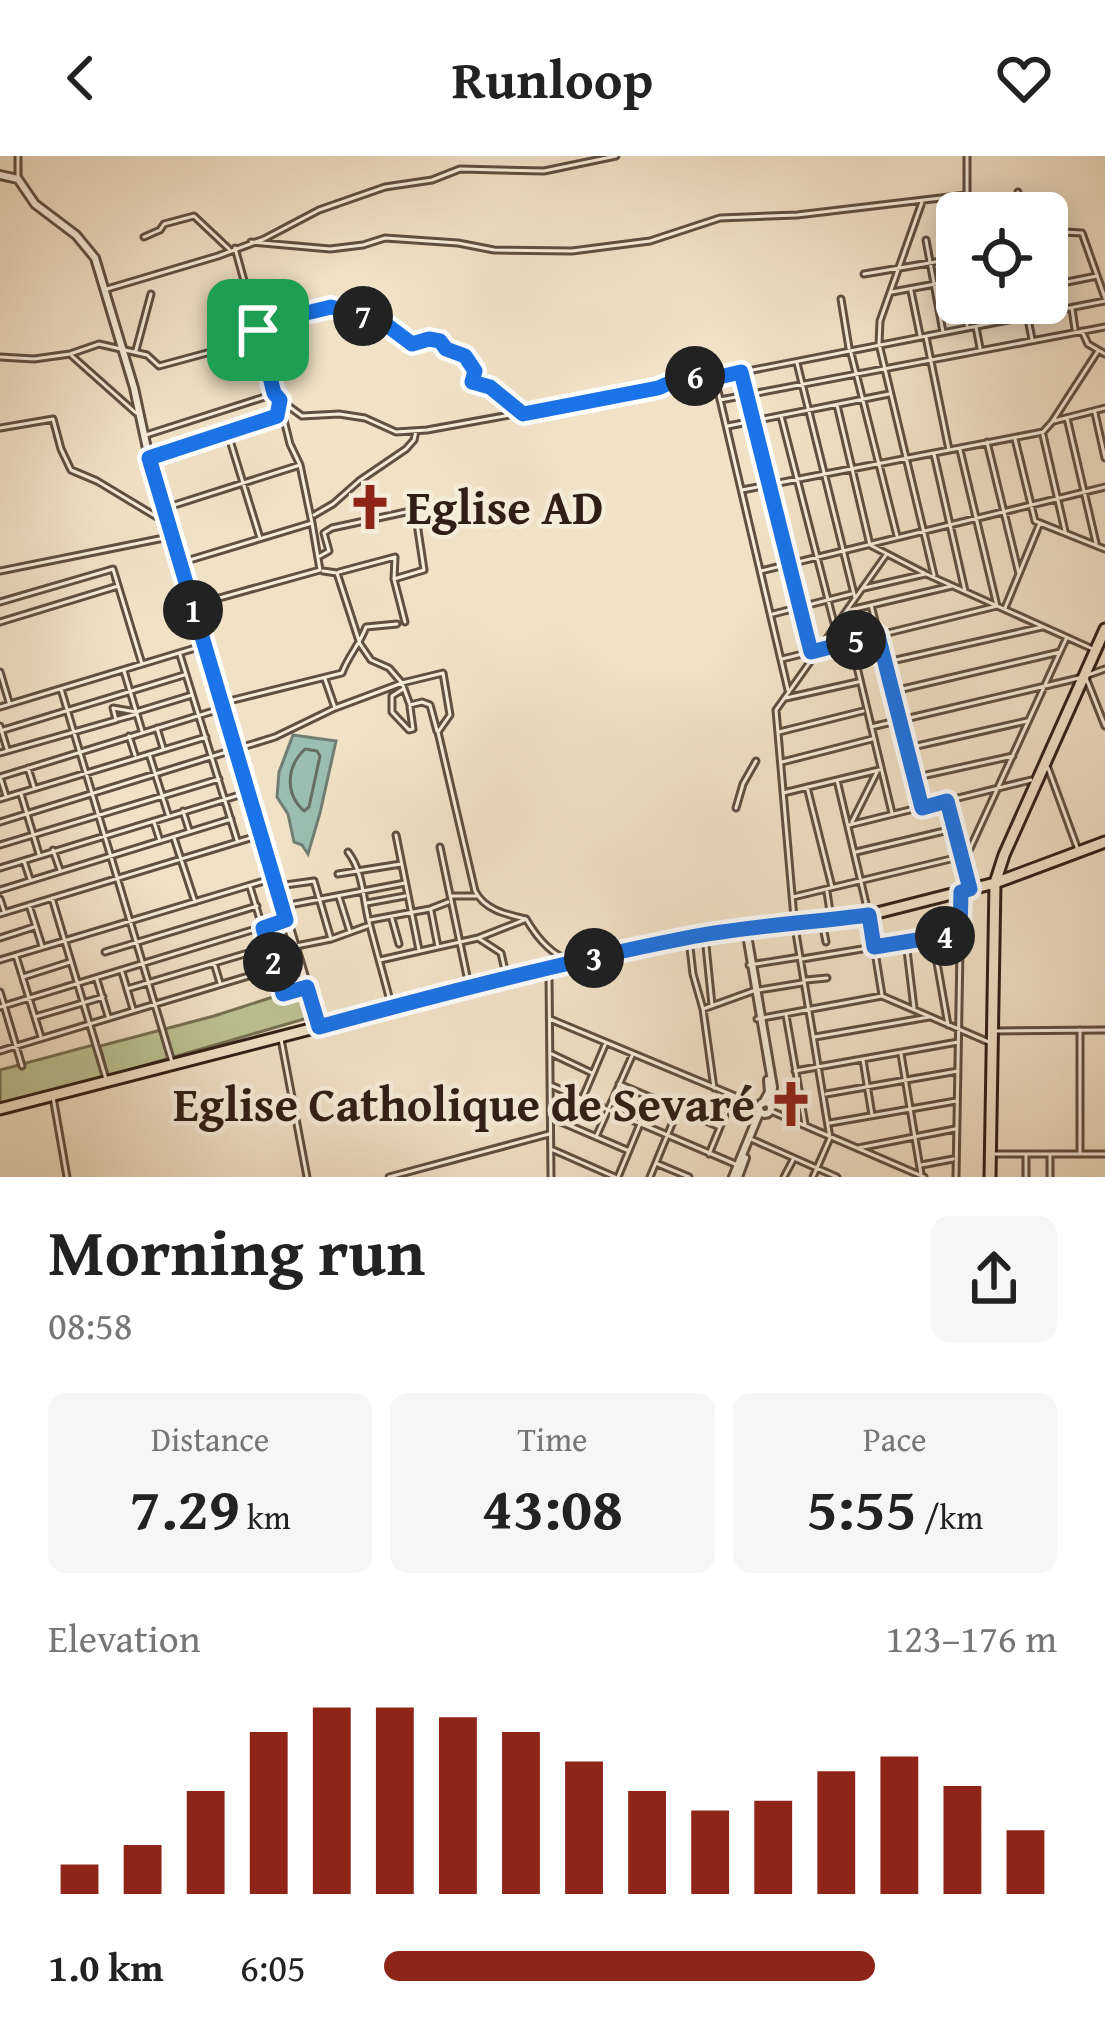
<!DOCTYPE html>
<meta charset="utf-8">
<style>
body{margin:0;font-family:"Gentium Book Plus",serif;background:#f6f6f6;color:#222;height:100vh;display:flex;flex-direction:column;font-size:45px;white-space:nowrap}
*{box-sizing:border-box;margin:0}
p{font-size:39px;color:#767676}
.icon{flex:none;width:66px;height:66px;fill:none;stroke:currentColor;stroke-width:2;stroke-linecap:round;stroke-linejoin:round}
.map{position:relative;height:1021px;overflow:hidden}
.drawer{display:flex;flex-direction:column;background:#fff;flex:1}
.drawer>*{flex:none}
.fabs{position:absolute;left:936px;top:36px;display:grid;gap:24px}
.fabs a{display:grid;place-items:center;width:132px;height:132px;border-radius:18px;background:#fff;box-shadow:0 6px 30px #0003;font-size:60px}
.pin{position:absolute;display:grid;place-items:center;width:102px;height:102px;color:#fff;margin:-51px;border-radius:24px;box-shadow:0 6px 18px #0006}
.km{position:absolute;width:60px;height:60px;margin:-30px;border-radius:50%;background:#222;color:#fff;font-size:33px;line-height:60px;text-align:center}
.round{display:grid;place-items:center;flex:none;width:126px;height:126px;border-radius:18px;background:#f6f6f6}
.headline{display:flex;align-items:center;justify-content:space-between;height:204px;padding:0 48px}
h1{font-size:66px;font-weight:600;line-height:90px}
.metrics{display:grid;grid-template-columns:repeat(3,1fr);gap:18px;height:204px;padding:12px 48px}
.metrics div{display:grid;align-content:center;border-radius:18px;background:#f6f6f6;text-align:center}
.metrics b{font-size:60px;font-weight:600}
.metrics small{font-size:33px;font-weight:400}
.metrics p{font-size:33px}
.chart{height:336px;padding:24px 48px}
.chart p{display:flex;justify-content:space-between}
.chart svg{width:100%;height:216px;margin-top:12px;stroke:#8f2418;stroke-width:6}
ul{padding:0 48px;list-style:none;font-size:39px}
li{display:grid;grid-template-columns:192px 144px 1fr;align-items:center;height:90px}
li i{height:30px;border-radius:15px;background:#8f2418}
header{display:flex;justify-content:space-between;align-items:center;height:156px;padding:0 48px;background:#fff;font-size:54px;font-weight:600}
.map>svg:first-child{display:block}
</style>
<header><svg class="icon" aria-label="back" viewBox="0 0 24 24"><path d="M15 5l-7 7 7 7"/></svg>Runloop<svg class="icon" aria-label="heart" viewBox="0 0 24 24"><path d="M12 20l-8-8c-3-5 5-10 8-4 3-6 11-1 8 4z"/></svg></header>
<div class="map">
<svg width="1105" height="1021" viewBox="0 0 1105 1021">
<rect width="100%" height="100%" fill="#f1e1c6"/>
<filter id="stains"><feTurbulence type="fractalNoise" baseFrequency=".00167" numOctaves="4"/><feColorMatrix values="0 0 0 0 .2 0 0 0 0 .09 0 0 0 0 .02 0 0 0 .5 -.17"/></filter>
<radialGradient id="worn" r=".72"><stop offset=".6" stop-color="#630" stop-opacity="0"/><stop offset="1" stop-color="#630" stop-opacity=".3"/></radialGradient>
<!-- green -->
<path fill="#bcc293" stroke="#767054" stroke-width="3" d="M301,832L311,861L108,920L100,890L214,860Z
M93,889L104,922L0,949V914Z"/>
<!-- water -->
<path fill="#9bbeb2" stroke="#707e74" stroke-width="3" d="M293,579L336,585L320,657L308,698L302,689L294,686L288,658L277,641L279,616Z"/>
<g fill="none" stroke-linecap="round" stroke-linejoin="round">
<!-- shore -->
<path stroke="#666e64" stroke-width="3" d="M305,593L317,595L320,600L309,651L304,655C284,637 287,610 305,593Z"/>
<defs>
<path id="minor" d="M967,0V47L970,54L975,57
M18,21V0
M943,45L957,122
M922,46L880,165L879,188L934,419
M1016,57L1018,36
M1047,75L1082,77L1105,142
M144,81L160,74L164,68L194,60L229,93
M926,84L943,176
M251,86L330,93L363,89L385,82L458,87L494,94L572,95L650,85L720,62L797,59L966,39
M235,92L276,241L302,260L339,258L365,262L396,276L427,274L658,232L690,218L707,223L1105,145
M1047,117L1054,155
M864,118L953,103
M1047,130L1097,120
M107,133L218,100L264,83L319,54L385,31L432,24L460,13L544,15L616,0
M911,135L920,179
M892,136L957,124
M841,143L849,192
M963,147L967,169
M998,147L1001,163
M1021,147L1023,159
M1072,153L1075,173
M1028,163L1032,183
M976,171L980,192
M1082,175L1088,188L1105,198
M926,181L949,294
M136,194L151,138
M851,197L897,380
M72,200L136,257
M0,201L34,203L70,198L99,188L147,199L159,210L218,194L294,160L331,151L379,164L412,187L429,183L440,185L445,193L465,200L475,215L472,226L490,231L521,257
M797,207L855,442
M741,216L812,502
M715,222L788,534
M720,244L1105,171
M837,249L870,389L926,418L1095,494
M1095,257L1105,302
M279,260H283L290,288L300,309
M781,260L835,471
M1067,262L1096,387
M1054,265L1105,252
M728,270L889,238
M0,272L53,263L61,293L71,314L97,325L165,366
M228,278L260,382
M146,279L274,238
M1043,279L1065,375
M1015,283L1035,365L1105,393
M987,286L1019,418
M934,298L965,435
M151,302L277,260L279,247
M742,334L1043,276L1052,266L1098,195
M165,352L300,309L312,367
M314,359L333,348L359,325L406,293L414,284L416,275
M320,400L329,395L324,377L332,372L415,354L424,414L394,423L405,466
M183,406L312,367L320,414L194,449
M0,415L169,381
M323,415L337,417L360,488L371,504L389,512L402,527L410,549L422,546L430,549L437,575
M761,415L1105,331
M339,416L395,401L394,423
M864,432L925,418
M0,446L113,413L142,508
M871,449L922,652
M1005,452L1040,367
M850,454L952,430
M773,458L851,438
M0,466L118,430
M851,486L892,657
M180,499L237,684
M782,503L997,450L960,294
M887,506L1042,471
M124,515L142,575
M0,516L9,546
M1088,519L1105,513
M1086,522L1105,570
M325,523L335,552
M61,533L172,906
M403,533L392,540V556L409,574L413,573L410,551
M894,535L1060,496
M786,542L858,526
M221,547L342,517C348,500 360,488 366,471L397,468
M0,551L202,490
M118,563L137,558
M0,570L7,593
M871,571L1079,522
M157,572L163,592
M0,575L184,519
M779,576L863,555
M129,580L135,599
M908,592L1027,565
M0,597L116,564L113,552L136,556L192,539
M149,598L168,658
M782,606L872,583
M28,612L34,631
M1048,612L1078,694
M0,621L220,553
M0,621L6,640
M917,621L1013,600
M837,624L868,756
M807,631L832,731
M783,637L879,614
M21,638L39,698
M0,643L206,581
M948,648L969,732
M736,652L743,628L756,605
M183,655L189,674
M0,666L275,581L335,552L402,527L443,517L450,559L438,576L475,735C485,754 505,758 526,763C536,780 551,799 570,804
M154,666L160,685
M852,666L877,616
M849,669L1031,624
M396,679L419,794
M174,682L195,746
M0,689L219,623
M440,691L469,830
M53,694L60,714
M348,696C362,714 363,739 368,762C375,791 384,820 391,849
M856,696L953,673
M24,705L30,723
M962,710L1066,483
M0,712L246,637
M338,718L401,708
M278,730L314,725L331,783
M250,731L283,838L305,831
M0,734L231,663
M827,736L831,762
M452,740H478
M339,741L350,776
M793,741L959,701
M52,742L106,923
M0,743L4,755
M367,747L405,740
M29,749L42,790
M284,750L405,727
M431,755L438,791
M0,758L257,680
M794,762L776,554L886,399
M392,763L399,788
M370,764L430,753L448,746
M870,765L882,839
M822,766L826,786
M795,771L830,982L813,1021
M705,780L712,849
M0,782L34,771
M478,782L524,764
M689,783L693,818L703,853L714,932
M933,784L948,869
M906,786L914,852
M296,790L331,783L367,770
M105,796L257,750
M16,800L41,881
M802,803L958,777
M0,804L274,722
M380,804L478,782L501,797L504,810
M214,807L220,827
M749,809L800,801
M122,816L133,853
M549,819L551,1021
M23,821L70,806
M97,824L108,860
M806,824L827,822
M127,833L268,791
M0,836L22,910
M0,851L285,764
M703,853L753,835L802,827
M786,859L805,968
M35,861L103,841
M550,863L759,950
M757,863L882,840L991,887
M993,875L1105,874
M815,881L929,861
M281,883L307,1021
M0,895L275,812
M552,898L592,917
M901,898L921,1018
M863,904L872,959
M795,915L958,886
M619,928L720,971
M550,929L735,1008
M826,938L958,915
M53,941L67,1021
M583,941L605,889
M771,955L924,1021
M552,962L629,995
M830,967L956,945
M596,981L632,900
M751,983L837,1021
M858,992L955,973
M551,993L615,1021
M709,998L732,942
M992,998H1105
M1080,998V874
M658,1008L689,1021
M921,1009L953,1003
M389,1021L549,978
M618,1021L640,968
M650,1021L677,956
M784,1021L794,1002
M956,1021L961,737
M1026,1021V1000
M1050,1021V1000"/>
<path id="tertiary" d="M0,19L18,23L35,48L76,79L95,102L134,232L149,302L167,367L319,871
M746,773L773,931L771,950
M759 952a6 6 0 1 1 12 0a6 6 0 1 1-12 0Z
M763,947L769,936L768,924
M733,1021L760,955
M738,1021L745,1002"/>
<path id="primary" d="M0,953L392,852L637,792L742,773L869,759L995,727L1105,686
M990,1021L995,727L1004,699L1105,473"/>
</defs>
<!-- minor casing -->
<use href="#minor" stroke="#604f42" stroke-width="9"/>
<!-- tertiary casing -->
<use href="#tertiary" stroke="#604f42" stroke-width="12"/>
<!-- primary casing -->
<use href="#primary" stroke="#301e16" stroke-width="15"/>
<!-- minor -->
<use href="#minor" stroke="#f6ecda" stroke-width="3"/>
<!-- tertiary -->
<use href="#tertiary" stroke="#f6ecda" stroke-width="6"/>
<!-- primary -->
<use href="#primary" stroke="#f1e1c6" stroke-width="9"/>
</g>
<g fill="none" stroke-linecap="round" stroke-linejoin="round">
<defs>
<path id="route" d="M331,151L380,164L412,188L429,183L440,185L446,193L465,200L475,215L472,226L490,231L523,258L658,232L690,218L706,224L741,216L811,496L878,479L922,652L947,645L970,733L961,736L960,777L874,791L869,759C808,767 746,770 686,782C563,806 440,838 319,871L307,831L283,838L263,772L286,764L149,302L277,260L280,244L274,237L258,174L294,160Z"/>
</defs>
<!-- route casing -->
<use href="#route" stroke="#fff" stroke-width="24"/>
<!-- route -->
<use href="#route" stroke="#1a73e8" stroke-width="15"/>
</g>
<!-- icons -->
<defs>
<symbol id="church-bare" viewBox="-9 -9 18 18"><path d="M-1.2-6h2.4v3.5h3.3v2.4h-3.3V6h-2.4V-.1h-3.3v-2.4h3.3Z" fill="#8f2418" stroke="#f6ecda" stroke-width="2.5" paint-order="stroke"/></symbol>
</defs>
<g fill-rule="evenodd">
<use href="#church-bare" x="337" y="318" width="66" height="66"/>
<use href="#church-bare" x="758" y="915" width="66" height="66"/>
</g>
<g text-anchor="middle" stroke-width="9" stroke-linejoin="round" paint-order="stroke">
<!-- poi labels -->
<g font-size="48" font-weight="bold" fill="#301e16" stroke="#f6ecda" text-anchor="start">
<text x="406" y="368">Eglise AD</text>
<text x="755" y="965" text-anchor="end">Eglise Catholique de Sevaré</text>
</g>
</g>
<rect width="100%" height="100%" filter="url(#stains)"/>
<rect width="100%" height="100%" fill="url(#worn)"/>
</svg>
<div class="fabs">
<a><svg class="icon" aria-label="locate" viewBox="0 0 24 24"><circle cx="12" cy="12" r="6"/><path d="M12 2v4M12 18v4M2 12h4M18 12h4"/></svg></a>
</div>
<div class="pin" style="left:258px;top:174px;background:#1e9e55"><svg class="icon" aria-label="arrive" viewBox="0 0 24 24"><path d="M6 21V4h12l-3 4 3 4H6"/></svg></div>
<b class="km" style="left:193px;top:454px">1</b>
<b class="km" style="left:273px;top:806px">2</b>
<b class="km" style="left:594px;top:802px">3</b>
<b class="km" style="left:945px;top:780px">4</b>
<b class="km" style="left:856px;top:484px">5</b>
<b class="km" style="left:695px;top:220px">6</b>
<b class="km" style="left:363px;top:160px">7</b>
</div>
<section class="drawer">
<div class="headline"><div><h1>Morning run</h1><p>08:58</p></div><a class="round"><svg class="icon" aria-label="share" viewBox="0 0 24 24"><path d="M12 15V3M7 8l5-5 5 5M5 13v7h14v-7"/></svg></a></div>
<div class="metrics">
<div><p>Distance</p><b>7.29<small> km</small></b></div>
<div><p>Time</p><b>43:08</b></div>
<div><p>Pace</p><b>5:55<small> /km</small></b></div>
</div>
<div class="chart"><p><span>Elevation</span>123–176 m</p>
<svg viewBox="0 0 160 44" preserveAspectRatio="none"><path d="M5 44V38M15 44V34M25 44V23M35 44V11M45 44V6M55 44V6M65 44V8M75 44V11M85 44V17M95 44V23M105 44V27M115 44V25M125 44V19M135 44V16M145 44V22M155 44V31"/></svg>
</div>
<ul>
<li><b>1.0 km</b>6:05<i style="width:73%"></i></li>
</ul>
</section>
